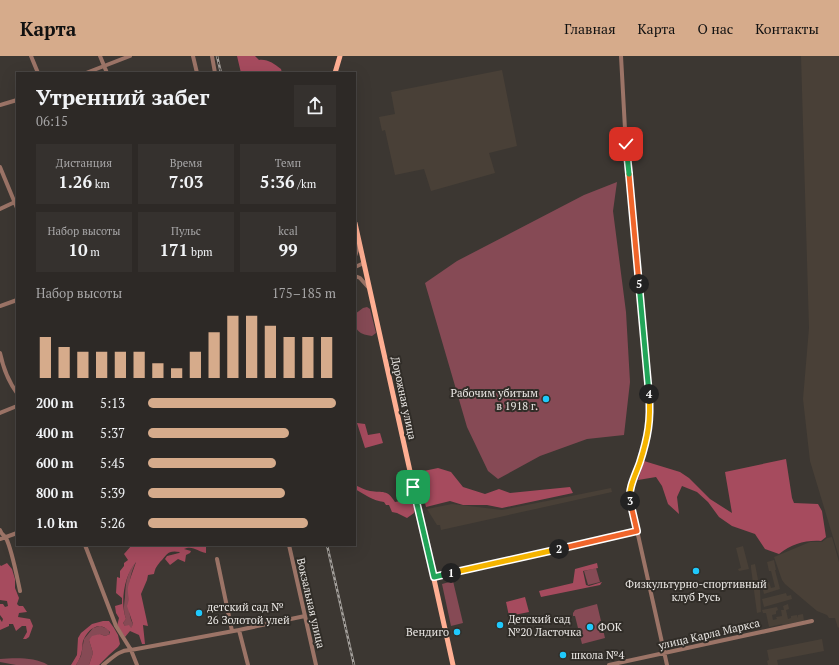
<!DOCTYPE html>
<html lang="ru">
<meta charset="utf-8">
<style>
body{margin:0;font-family:"PT Serif",serif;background:#35312e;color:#f1f3f6;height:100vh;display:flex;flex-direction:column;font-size:15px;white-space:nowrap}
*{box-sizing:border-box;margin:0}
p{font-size:13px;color:#a7a6a7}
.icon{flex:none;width:22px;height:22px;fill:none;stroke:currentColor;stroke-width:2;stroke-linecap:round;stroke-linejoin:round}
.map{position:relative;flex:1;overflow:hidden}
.side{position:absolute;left:16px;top:16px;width:340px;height:474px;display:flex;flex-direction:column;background:#2d2926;border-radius:0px;box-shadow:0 4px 16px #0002,0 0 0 1px #484543}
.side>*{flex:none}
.pin{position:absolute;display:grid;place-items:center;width:34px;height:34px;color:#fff;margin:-17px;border-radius:8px;box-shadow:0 2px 6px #0006}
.km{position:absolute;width:20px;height:20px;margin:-10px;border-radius:50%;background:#222;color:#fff;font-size:11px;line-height:20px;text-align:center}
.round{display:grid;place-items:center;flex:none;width:42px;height:42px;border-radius:0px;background:#35312e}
.head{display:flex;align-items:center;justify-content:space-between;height:68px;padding:0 20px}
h1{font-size:22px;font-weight:800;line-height:30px}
.stats{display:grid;grid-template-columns:repeat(3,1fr);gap:6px;height:68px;padding:4px 20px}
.stats div{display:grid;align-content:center;border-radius:0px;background:#35312e;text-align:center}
.stats b{font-size:17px;font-weight:800}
.stats small{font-size:11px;font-weight:400}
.stats p{font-size:11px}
.chart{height:112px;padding:8px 20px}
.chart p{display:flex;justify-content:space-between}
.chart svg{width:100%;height:72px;margin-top:4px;stroke:#d6ab8b;stroke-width:6}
ul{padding:0 20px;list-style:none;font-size:13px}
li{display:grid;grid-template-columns:64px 48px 1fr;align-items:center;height:30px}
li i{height:10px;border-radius:5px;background:#d6ab8b}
header{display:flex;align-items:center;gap:24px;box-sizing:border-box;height:56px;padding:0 20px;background:#d6ab8b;color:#111}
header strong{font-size:19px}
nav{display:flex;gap:22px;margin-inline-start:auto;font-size:14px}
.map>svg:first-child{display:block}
</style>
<header>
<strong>Карта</strong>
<nav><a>Главная</a><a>Карта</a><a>О нас</a><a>Контакты</a></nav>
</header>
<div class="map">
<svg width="839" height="609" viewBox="0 0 839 609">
<rect width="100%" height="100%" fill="#3c3732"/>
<!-- built -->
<path fill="#494037" d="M801,0H839V501L810,405L803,343L809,272Z
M502,14L517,90L489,97L495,117L431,135L424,113L395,119L385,74L382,75L379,61L395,58L391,36Z
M611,432L612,436L441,474L440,469H437L427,453L452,448L502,454Z
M832,481L839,506V571L838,572L835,562H829L827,559L817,555L785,528L782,524L774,501L810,486H822L827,482Z
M743,490L749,513L739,515L738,513L741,512L736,492Z
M774,504L776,514H775L780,533L764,538L763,534L767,533L765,527L769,526L771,532L775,531L771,515H769L767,506Z
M755,508L760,534L761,556L757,557L751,512V509Z
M786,537L787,540L791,539L792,543L764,551L762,543Z
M788,548L789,553L786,554L788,563L791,562V560L797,559L798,562V559L803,558L804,565L783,569L782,568L769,571L766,557H763L762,554L777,551L778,554L776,555V558L772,559L773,564L777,563L776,561L782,560L781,554H784L783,550Z
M822,583L824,595L777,604L778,609H768L767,605L769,604L767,594Z"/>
<!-- green -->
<path fill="#864a55" d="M617,126L613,155L626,256L630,326L624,379L587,383L540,400L498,423L488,415L467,371L425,227L457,205L584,139Z
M367,251L370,253L376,277L372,280C356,278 355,273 355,258L363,252Z
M136,504C135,509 132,514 131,519C128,530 127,559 133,568L131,573L125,570L123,567L126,563C123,555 124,549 125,541C126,523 127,519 136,504Z
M596,512L600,526L588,529L584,515Z
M453,525L463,567L451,570L442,528Z
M597,548L605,582L582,588L575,560H573V557L575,554Z
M100,570L108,573L110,578L105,580L100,578L89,584L93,597L89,609H76L81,600L84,583L93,572Z
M0,603C15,602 35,601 48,609H16L0,606Z"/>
<!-- forest -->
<path fill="#a64b5e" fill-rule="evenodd" d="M237,0H255L259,4C268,3 274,8 281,13L282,17H241Z
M357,367L365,368L368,379L380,377L383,387L365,392Z
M786,403L792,442L794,447L818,448L822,455L826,481L821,485C805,484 792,488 779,498L765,493L755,478L732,470L719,461L708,446L697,436L682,430L677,441L679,458L668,448L662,430L656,421L638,424L644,405L680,416L689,422L710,443L732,457L725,416Z
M438,412L451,416L463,431L485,438L499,433L510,437L570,431L573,437L502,452L487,449H463L450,445L426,451L419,424V416Z
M355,429C360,431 365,434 370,435C383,437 387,433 395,446L406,444L412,445L415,452L414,457L407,462L397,457L392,456L389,449H386L384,446C373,445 364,438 355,433Z
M132,489H206V497C198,496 193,489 184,493L191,495L190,497L186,499L185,506L178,503L170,509L165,503L167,500L179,497L180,496C167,494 168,498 160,506C157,510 155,512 154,518L148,519L147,524L141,538L148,570L143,569L145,588H142L139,579L130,575L125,581L117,570L119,562L116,557L115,550L122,548V542L116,537L117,521L120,522V515L124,510V507L128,504L124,498ZM136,506C133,515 130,522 128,531C127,537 130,543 127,550L133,568L131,572L129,569L125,570L123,567L126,563C120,547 124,519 136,506Z
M7,507L12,513L15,523V532L19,542L17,548L19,550H23L27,556L19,557L18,561L30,563L33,570L29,581L26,583H23L27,576L26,570H22L16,575L13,568H9V570L0,574V563L2,566L3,563L0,559V548H3L5,551L8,550L7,545L0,544V509L1,510Z
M597,507L598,512L583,515L586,529L589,530L602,526L600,529L541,541L539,535L573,527L575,513Z
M525,541L529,556L509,560L506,546Z
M103,565H109L114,572L118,579L120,588L118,591L109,599L99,609H89L93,597L89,584L92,580L100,578L105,580L110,578V576C99,564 88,573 83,585C82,588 83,591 82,594C81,600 79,604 76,609H71L77,599L78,582L81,577L92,568Z"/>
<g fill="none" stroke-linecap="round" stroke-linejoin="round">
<!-- minor -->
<path stroke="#9c7467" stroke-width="4" d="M31,0L38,17
M100,0L107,17
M193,0L197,17
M212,0L215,17
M621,0L625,73L634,158L650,351C650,380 639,407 630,435V443L667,609
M86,17L130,0
M0,49L17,44
M0,111L17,152
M0,153L17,145
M355,200L359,189
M355,211L364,207
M355,220L360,222L368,231
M0,250L17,244
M0,297C3,311 8,325 17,337
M0,357L17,350
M0,474C1,478 4,479 6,482C12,494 17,521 20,535
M0,483L17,477
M85,489L116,570L131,594L137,609
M289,489L316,609
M217,503L232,575
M434,521L637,475
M239,574L248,609
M103,609C111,603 120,593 131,594L239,574L305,560
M609,609L812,565"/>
<!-- major -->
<path stroke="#ffaf93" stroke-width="5" d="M335,17L340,0
M355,167L453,609"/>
<defs>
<path id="rail" d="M217,0L221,17
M327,489L354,609"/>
</defs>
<!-- rail casing -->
<use href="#rail" stroke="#a5a19d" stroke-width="2.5"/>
<!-- rail -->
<use href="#rail" stroke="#312d28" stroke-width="1" stroke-dasharray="3" stroke-linecap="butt"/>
</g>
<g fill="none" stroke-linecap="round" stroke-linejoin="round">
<defs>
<path id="split-1" d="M413,431L434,521L451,517"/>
<path id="split-2" d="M451,517L559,493"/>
<path id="split-3" d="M559,493L637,475L630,445"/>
<path id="split-4" d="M630,445C628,432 636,418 640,406C648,381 651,364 649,338"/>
<path id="split-5" d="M639,228L649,338"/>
<path id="split-6" d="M629,118L639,228"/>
<path id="split-7" d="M626,88L629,118"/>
</defs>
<!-- split-1 casing -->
<use href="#split-1" stroke="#fff" stroke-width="8"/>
<!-- split-2 casing -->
<use href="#split-2" stroke="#fff" stroke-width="8"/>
<!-- split-3 casing -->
<use href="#split-3" stroke="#fff" stroke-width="8"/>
<!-- split-4 casing -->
<use href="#split-4" stroke="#fff" stroke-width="8"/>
<!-- split-5 casing -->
<use href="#split-5" stroke="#fff" stroke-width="8"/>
<!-- split-6 casing -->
<use href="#split-6" stroke="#fff" stroke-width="8"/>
<!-- split-7 casing -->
<use href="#split-7" stroke="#fff" stroke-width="8"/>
<!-- split-1 -->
<use href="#split-1" stroke="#22a559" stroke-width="5"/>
<!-- split-2 -->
<use href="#split-2" stroke="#f5b400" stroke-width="5"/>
<!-- split-3 -->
<use href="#split-3" stroke="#f0652b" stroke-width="5"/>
<!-- split-4 -->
<use href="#split-4" stroke="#f5b400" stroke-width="5"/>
<!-- split-5 -->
<use href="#split-5" stroke="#22a559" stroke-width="5"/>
<!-- split-6 -->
<use href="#split-6" stroke="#f0652b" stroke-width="5"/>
<!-- split-7 -->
<use href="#split-7" stroke="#22a559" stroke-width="5"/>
</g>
<!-- markers -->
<g fill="#1fc9fd" stroke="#312d28" stroke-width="1.5">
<circle cx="546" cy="343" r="4"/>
<circle cx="696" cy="515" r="4"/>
<circle cx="199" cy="557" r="4"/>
<circle cx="500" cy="569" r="4"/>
<circle cx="590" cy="571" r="4"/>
<circle cx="457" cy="576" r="4"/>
<circle cx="563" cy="599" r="4"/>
</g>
<g text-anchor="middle" stroke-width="4" stroke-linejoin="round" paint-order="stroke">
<!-- poi labels -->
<g font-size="11" fill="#eae7e4" stroke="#312d28" text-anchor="start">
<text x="538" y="341" text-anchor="end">Рабочим убитым<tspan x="538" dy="13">в 1918 г.</tspan></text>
<text x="696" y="532" text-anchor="middle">Физкультурно-спортивный<tspan x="696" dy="13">клуб Русь</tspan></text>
<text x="207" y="555">детский сад №<tspan x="207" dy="13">26 Золотой улей</tspan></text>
<text x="508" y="567">Детский сад<tspan x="508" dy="13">№20 Ласточка</tspan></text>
<text x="598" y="575">ФОК</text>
<text x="449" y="580" text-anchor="end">Вендиго</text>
<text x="571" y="603">школа №4</text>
</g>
<!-- street labels -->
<g font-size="11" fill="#eae7e4" stroke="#312d28">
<text transform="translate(404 342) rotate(78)" y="4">Дорожная улица</text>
<text transform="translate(311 547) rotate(77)" y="4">Вокзальная улица</text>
<text transform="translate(709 578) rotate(-13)" y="4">улица Карла Маркса</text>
</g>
</g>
</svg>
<div class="pin" style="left:413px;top:431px;background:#1e9e55"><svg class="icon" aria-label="arrive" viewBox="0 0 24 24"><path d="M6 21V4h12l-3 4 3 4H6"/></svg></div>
<div class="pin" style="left:626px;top:88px;background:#d93025"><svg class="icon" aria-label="check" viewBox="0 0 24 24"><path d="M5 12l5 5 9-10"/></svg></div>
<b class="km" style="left:451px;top:517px">1</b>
<b class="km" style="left:559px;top:493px">2</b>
<b class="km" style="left:630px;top:445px">3</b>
<b class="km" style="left:649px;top:338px">4</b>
<b class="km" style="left:639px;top:228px">5</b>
<section class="side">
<div class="head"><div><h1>Утренний забег</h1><p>06:15</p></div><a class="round"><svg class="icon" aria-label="share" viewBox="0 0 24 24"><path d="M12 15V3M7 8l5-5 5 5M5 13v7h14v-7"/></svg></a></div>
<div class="stats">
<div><p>Дистанция</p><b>1.26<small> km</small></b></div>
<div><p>Время</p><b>7:03</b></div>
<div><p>Темп</p><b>5:36<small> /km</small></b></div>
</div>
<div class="stats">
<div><p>Набор высоты</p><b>10<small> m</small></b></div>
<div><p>Пульс</p><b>171<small> bpm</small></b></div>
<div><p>kcal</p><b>99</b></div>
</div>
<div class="chart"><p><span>Набор высоты</span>175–185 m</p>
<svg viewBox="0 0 160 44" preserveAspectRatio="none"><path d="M5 44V19M15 44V25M25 44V28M35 44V28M45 44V28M55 44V28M65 44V35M75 44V38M85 44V28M95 44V16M105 44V6M115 44V6M125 44V12M135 44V19M145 44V19M155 44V19"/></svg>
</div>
<ul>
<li><b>200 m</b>5:13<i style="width:100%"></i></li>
<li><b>400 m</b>5:37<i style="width:75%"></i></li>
<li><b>600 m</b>5:45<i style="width:68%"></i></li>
<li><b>800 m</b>5:39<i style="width:73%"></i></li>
<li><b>1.0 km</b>5:26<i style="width:85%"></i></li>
</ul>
</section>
</div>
